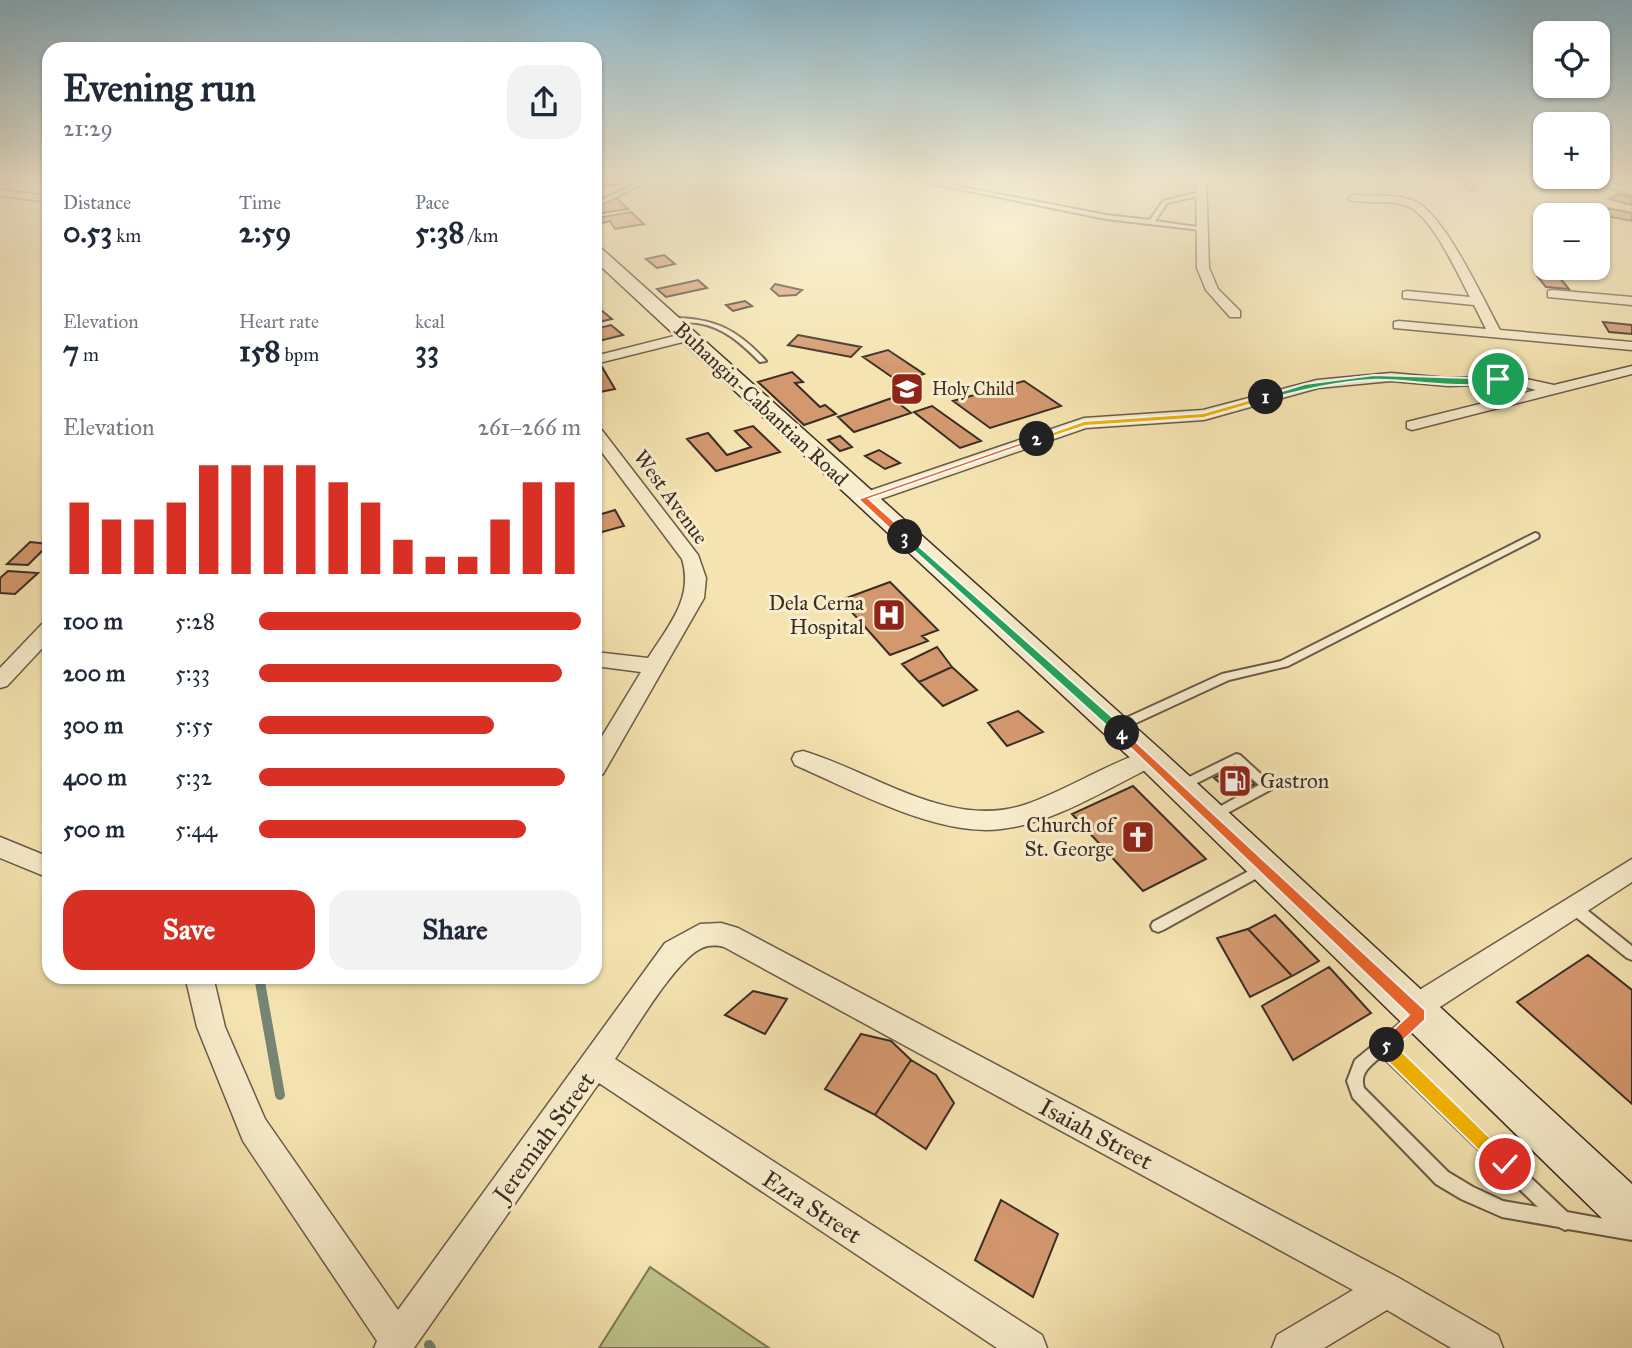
<!DOCTYPE html>
<meta charset="utf-8">
<style>
body{margin:0;font-family:"IM FELL Great Primer",serif;background:#f2f2f3;color:#1f2937;height:100vh;display:flex;flex-direction:column;font-size:26px;white-space:nowrap}
*{box-sizing:border-box;margin:0}
p{font-size:23px;color:#747a83}
.icon{flex:none;width:38px;height:38px;fill:none;stroke:currentColor;stroke-width:2;stroke-linecap:round;stroke-linejoin:round}
.map{position:relative;flex:1;overflow:hidden}
.drawer{position:absolute;left:42px;top:42px;width:560px;height:942px;display:flex;flex-direction:column;background:#fff;border-radius:21px;box-shadow:0 2px 5px #0004}
.drawer>*{flex:none}
.controls{position:absolute;left:1533px;top:21px;display:grid;gap:14px}
.controls a{display:grid;place-items:center;width:77px;height:77px;border-radius:14px;background:#fff;box-shadow:0 2px 5px #0004;font-size:35px}
.pin{position:absolute;display:grid;place-items:center;width:60px;height:60px;color:#fff;margin:-30px;border:4px solid #fff;border-radius:50%;box-shadow:0 2px 7px #0007}
.km{position:absolute;width:35px;height:35px;margin:-18px;border-radius:50%;background:#222;color:#fff;font-size:19px;line-height:35px;text-align:center}
.round{display:grid;place-items:center;flex:none;width:74px;height:74px;border-radius:21px;background:#f2f2f3}
.headline{display:flex;align-items:center;justify-content:space-between;height:119px;padding:0 21px}
h1{font-size:38px;font-weight:700;line-height:52px}
.stats{display:grid;grid-template-columns:repeat(3,1fr);gap:10px;height:119px;padding:7px 21px}
.stats div{display:grid;align-content:center}
.stats b{font-size:30px;font-weight:700}
.stats small{font-size:19px;font-weight:400}
.stats p{font-size:19px}
.chart{height:196px;padding:14px 21px}
.chart p{display:flex;justify-content:space-between}
.chart svg{width:100%;height:126px;margin-top:7px;stroke:#d93025;stroke-width:6}
.action{display:flex;gap:14px;margin-top:auto;padding:14px 21px}
.action a{flex:1;height:80px;border-radius:21px;background:#d93025;color:#fff;font-size:28px;font-weight:700;line-height:80px;text-align:center}
.action a+a{background:#f2f2f3;color:#1f2937}
ul{padding:0 21px;list-style:none;font-size:23px}
li{display:grid;grid-template-columns:112px 84px 1fr;align-items:center;height:52px}
li i{height:18px;border-radius:9px;background:#d93025}
.map>svg:first-child{display:block}
</style>
<div class="map">
<svg width="1632" height="1348" viewBox="0 0 1632 1348">
<rect width="100%" height="100%" fill="#f5e4b1"/>
<filter id="stains"><feTurbulence type="fractalNoise" baseFrequency=".00286" numOctaves="4"/><feColorMatrix values="0 0 0 0 .2 0 0 0 0 .09 0 0 0 0 .02 0 0 0 .5 -.17"/></filter>
<radialGradient id="worn" r=".72"><stop offset=".6" stop-color="#630" stop-opacity="0"/><stop offset="1" stop-color="#630" stop-opacity=".3"/></radialGradient>
<!-- green -->
<path fill="#bfc38a" stroke="#7d7858" stroke-width="2" d="M650,1267L769,1348H599Z"/>
<g fill="none" stroke-linecap="round" stroke-linejoin="round">
<!-- stream-far1 -->
<path stroke="#768573" stroke-width="8" d="M259,976L260,984"/>
<!-- stream -->
<path stroke="#768573" stroke-width="10" d="M260,982L280,1095
M429,1345L431,1348"/>
</g>
<!-- building -->
<path fill="#d4986f" stroke="#3b2d26" stroke-width="2" d="M608,178H626L631,182L595,188V180Z
M1619,194L1632,197V205L1609,199Z
M617,198L628,209L595,214V207Z
M1601,207L1632,213V221L1597,214Z
M631,212L644,224L615,229L610,221L603,223L597,218Z
M664,255L675,264L657,268L646,259Z
M1538,277L1560,278L1569,289L1546,287Z
M698,280L707,288L666,297L657,289Z
M775,284L802,290L796,295L779,296L771,289Z
M745,301L752,306L733,311L726,305Z
M601,310L612,319L595,323V311Z
M1603,322L1632,325V334L1609,332Z
M611,325L623,335L599,341L595,338V329Z
M798,335L861,347L851,357L788,345Z
M888,350L924,374L899,382L863,357Z
M602,367L615,389L595,393V368Z
M792,372L803,382L795,383L820,407L825,405L836,414L804,425L758,382Z
M1024,381L1061,406L990,428L953,401Z
M892,398L911,413L854,432L838,417Z
M932,406L981,441L960,448L914,412Z
M753,426L780,452L716,471L687,439L708,433L727,455L751,447L735,431Z
M840,436L852,447L840,451L828,440Z
M879,450L900,463L885,469L865,456Z
M615,510L624,526L595,534V516Z
M30,542L49,544L28,565L7,564Z
M8,571L38,573L15,594L0,593V578Z
M890,582L938,630L922,636L928,641L890,655L841,600Z
M937,647L952,667L919,682L902,664Z
M952,667L977,690L943,706L919,682Z
M1018,711L1043,732L1007,746L988,723Z
M1235,767L1255,784L1234,795L1214,778Z
M1133,786L1206,859L1143,891L1072,814Z
M1275,915L1319,961L1292,976L1248,929Z
M1248,929L1292,976L1250,997L1217,938Z
M1588,955L1632,990V1104L1517,1002Z
M1329,967L1371,1013L1293,1060L1262,1006Z
M753,991L787,999L765,1034L725,1015Z
M861,1034L891,1041L911,1060L875,1115L825,1089Z
M911,1060L936,1075L954,1103L926,1149L875,1115Z
M1001,1200L1058,1234L1033,1297L975,1260Z"/>
<g fill="none" stroke-linecap="round" stroke-linejoin="round">
<defs>
<path id="lane" d="M647,178H654L595,207V203Z
M905,178H915L1106,215L1150,220L1163,201L1200,192L1202,195L1167,203L1155,221L1204,228L1201,230L1106,219Z
M1463,178H1468L1475,189H1471Z
M671,318C714,318 737,329 766,361L760,362C742,344 724,327 697,323C688,322 678,322 669,321L668,320Z
M1535,533L1538,534L1539,536L1538,538L1288,666L1229,680L1123,729H1115L1113,726L1115,723L1222,674L1281,661Z
M1236,754L1240,755L1274,786L1272,789L1218,818L1214,820L1210,818L1208,815L1210,812L1259,785L1235,764L1185,789H1177L1175,786L1177,783Z
M1262,864L1266,865L1268,869L1266,873L1163,930L1158,932L1153,930L1151,926L1153,922Z
M1572,900L1577,902L1632,946V960L1627,958L1567,910L1565,906L1567,902Z
M1415,1013L1420,1015L1422,1020L1420,1025L1393,1047L1567,1212L1632,1224V1240L1568,1229L1565,1230L1559,1227L1502,1217L1461,1199L1436,1184L1353,1098L1347,1081L1355,1060L1410,1015ZM1382,1056L1538,1207L1503,1201L1473,1187L1448,1172L1364,1088C1359,1073 1371,1065 1382,1056Z"/>
<path id="street" d="M1196,178H1206L1209,268L1218,289L1240,311V317H1230L1206,290L1197,268Z
M1573,178H1590L1632,189V195Z
M0,190L49,196V202L0,196Z
M1354,195C1374,196 1400,193 1418,203C1447,220 1483,299 1500,330L1632,342V350L1394,328V322L1399,321L1486,329L1474,305L1403,298V292L1407,291L1470,297C1457,273 1431,213 1405,205C1387,200 1368,204 1350,200L1349,198Z
M1552,290L1632,297V305L1548,297V291Z
M690,332L695,333V339L595,364V356Z
M1632,366V374L1412,430L1407,428V422L1536,390L1513,384L1448,386L1391,381L1318,388L1204,420L1086,428L869,503H857L854,499L857,495L1084,418L1203,410L1317,380L1391,373L1448,378L1513,376L1554,385Z
M595,427L601,429L698,555L706,578L704,598L603,774L595,777V748L641,672L595,666V652L648,658C668,626 694,598 682,559L595,443Z
M49,622V641L7,686L0,688V668L42,624Z
M1150,750L1158,752L1161,758L1158,764C1109,787 1056,823 1001,829C937,837 853,790 795,765L792,759L795,753L803,751C874,772 951,831 1027,804C1069,789 1108,763 1150,750Z
M0,837L49,857V878L0,858Z
M1632,859V882L1423,1018L1413,1022L1403,1018L1399,1009L1403,1000Z
M721,923L738,928L1399,1278L1498,1335L1503,1348H1451L1387,1310L1324,1348H1272L1277,1335L1353,1290L724,947C716,945 709,945 702,948C676,959 633,1033 615,1059L1042,1335L1047,1348H997L599,1083L414,1348H374L377,1341L243,1141L197,1027L185,976H213L225,1027L265,1119L398,1310L665,943L700,924Z"/>
<path id="secondary" d="M595,247L601,248L1161,750L1632,1184V1239L1616,1232L1139,766L595,261Z"/>
</defs>
<!-- lane casing -->
<use href="#lane" stroke="#6a5b49" stroke-width="4"/>
<!-- street casing -->
<use href="#street" stroke="#6a5b49" stroke-width="3"/>
<!-- secondary casing -->
<use href="#secondary" stroke="#3b2d26" stroke-width="3"/>
<!-- lane -->
<use href="#lane" fill="#f8edcc" fill-rule="evenodd"/>
<!-- street -->
<use href="#street" fill="#f8edcc" fill-rule="evenodd"/>
<!-- secondary -->
<use href="#secondary" fill="#f8edcc" fill-rule="evenodd"/>
</g>
<!-- sky -->
<linearGradient id="sky" x2="0" y2="1"><stop stop-color="#8ab8ce"/><stop offset="0.49" stop-color="#faf3dc"/><stop offset="1" stop-color="#faf3dc" stop-opacity="0"/></linearGradient>
<rect width="1632" height="367" fill="url(#sky)"/>
<!-- split-1 -->
<path fill="#22a559" stroke="#fff" stroke-width="2" d="M1374,375L1502,379C1476,393 1404,378 1372,380C1336,382 1301,390 1266,400L1262,397L1305,384Z"/>
<!-- split-2 -->
<path fill="#f5b400" stroke="#fff" stroke-width="2" d="M1266,395L1269,399L1204,418L1085,426L1040,441L1033,439L1084,421L1203,413Z"/>
<!-- split-3 -->
<path fill="#f0652b" stroke="#fff" stroke-width="2" d="M1034,438L1041,439L869,499L908,534V539H901L858,499Z"/>
<!-- split-4 -->
<path fill="#22a559" stroke="#fff" stroke-width="2" d="M905,534L1127,730V736H1118L901,539Z"/>
<!-- split-5 -->
<path fill="#f0652b" stroke="#fff" stroke-width="2" d="M1122,729L1425,1010V1020L1393,1050H1382V1040L1409,1015L1118,736V730Z"/>
<!-- split-6 -->
<path fill="#f5b400" stroke="#fff" stroke-width="2" d="M1387,1037L1511,1158L1513,1164L1511,1170L1505,1173L1499,1170L1379,1053V1043Z"/>
<!-- icons -->
<defs>
<symbol id="school-square" viewBox="-11 -11 22 22"><rect x="-9" y="-9" width="18" height="18" rx="4" fill="#8f2418" stroke="#f8edcc"/><path d="M0-5L7-2L0 1L-7-2ZM-4 1L0 2.5L4 1V4Q0 6-4 4Z" fill="#fff"/></symbol>
<symbol id="hospital-square" viewBox="-11 -11 22 22"><rect x="-9" y="-9" width="18" height="18" rx="4" fill="#8f2418" stroke="#f8edcc"/><path d="M-5-5h3v3.5h4V-5h3V5h-3V1.5h-4V5h-3Z" fill="#fff"/></symbol>
<symbol id="fuel-square" viewBox="-11 -11 22 22"><rect x="-9" y="-9" width="18" height="18" rx="4" fill="#8f2418" stroke="#f8edcc"/><path d="M-5.5-6h7V0h2V4h1.3V-2.5L3-4.5l.8-.8L6-3V5H2.5V1h-1V6h-7ZM-4.2-4.7v3.2H.2V-4.7Z" fill="#fff"/></symbol>
<symbol id="church-square" viewBox="-11 -11 22 22"><rect x="-9" y="-9" width="18" height="18" rx="4" fill="#8f2418" stroke="#f8edcc"/><path d="M-1.2-6h2.4v3.5h3.3v2.4h-3.3V6h-2.4V-.1h-3.3v-2.4h3.3Z" fill="#fff"/></symbol>
</defs>
<g fill-rule="evenodd">
<use href="#school-square" x="888" y="370" width="38" height="38"/>
<use href="#hospital-square" x="870" y="596" width="38" height="38"/>
<use href="#fuel-square" x="1216" y="762" width="38" height="38"/>
<use href="#church-square" x="1119" y="818" width="38" height="38"/>
</g>
<g text-anchor="middle" stroke-width="6" stroke-linejoin="round" paint-order="stroke">
<!-- far-poi labels -->
<g font-size="18" fill="#3b2d26" stroke="#f8edcc" text-anchor="start">
<text x="932" y="395">Holy Child</text>
</g>
<!-- street labels -->
<g font-size="21" fill="#3b2d26" stroke="#f8edcc">
<text transform="translate(761 404) rotate(43)" y="7">Buhangin-Cabantian Road</text>
<text transform="translate(671 497) rotate(54)" y="7">West Avenue</text>
</g>
<!-- poi labels -->
<g font-size="21" fill="#3b2d26" stroke="#f8edcc" text-anchor="end">
<text x="864" y="610">Dela Cerna<tspan x="864" dy="24">Hospital</tspan></text>
<text x="1260" y="788" text-anchor="start">Gastron</text>
<text x="1114" y="832">Church of<tspan x="1114" dy="24">St. George</tspan></text>
</g>
<!-- near-street labels -->
<g font-size="24" fill="#3b2d26" stroke="#f8edcc">
<text transform="translate(1096 1134) rotate(28)" y="8">Isaiah Street</text>
<text transform="translate(544 1137) rotate(-54)" y="8">Jeremiah Street</text>
<text transform="translate(812 1207) rotate(33)" y="8">Ezra Street</text>
</g>
</g>
<rect width="100%" height="100%" filter="url(#stains)"/>
<rect width="100%" height="100%" fill="url(#worn)"/>
</svg>
<div class="controls">
<a><svg class="icon" aria-label="locate" viewBox="0 0 24 24"><circle cx="12" cy="12" r="6"/><path d="M12 2v4M12 18v4M2 12h4M18 12h4"/></svg></a>
<a>+</a>
<a>−</a>
</div>
<div class="pin" style="left:1498px;top:379px;background:#1e9e55"><svg class="icon" aria-label="arrive" viewBox="0 0 24 24"><path d="M6 21V4h12l-3 4 3 4H6"/></svg></div>
<div class="pin" style="left:1505px;top:1164px;background:#d93025"><svg class="icon" aria-label="check" viewBox="0 0 24 24"><path d="M5 12l5 5 9-10"/></svg></div>
<b class="km" style="left:1266px;top:397px">1</b>
<b class="km" style="left:1037px;top:439px">2</b>
<b class="km" style="left:905px;top:537px">3</b>
<b class="km" style="left:1122px;top:733px">4</b>
<b class="km" style="left:1387px;top:1045px">5</b>
<section class="drawer">
<div class="headline"><div><h1>Evening run</h1><p>21:29</p></div><a class="round"><svg class="icon" aria-label="share" viewBox="0 0 24 24"><path d="M12 15V3M7 8l5-5 5 5M5 13v7h14v-7"/></svg></a></div>
<div class="stats">
<div><p>Distance</p><b>0.53<small> km</small></b></div>
<div><p>Time</p><b>2:59</b></div>
<div><p>Pace</p><b>5:38<small> /km</small></b></div>
</div>
<div class="stats">
<div><p>Elevation</p><b>7<small> m</small></b></div>
<div><p>Heart rate</p><b>158<small> bpm</small></b></div>
<div><p>kcal</p><b>33</b></div>
</div>
<div class="chart"><p><span>Elevation</span>261–266 m</p>
<svg viewBox="0 0 160 44" preserveAspectRatio="none"><path d="M5 44V19M15 44V25M25 44V25M35 44V19M45 44V6M55 44V6M65 44V6M75 44V6M85 44V12M95 44V19M105 44V32M115 44V38M125 44V38M135 44V25M145 44V12M155 44V12"/></svg>
</div>
<ul>
<li><b>100 m</b>5:28<i style="width:100%"></i></li>
<li><b>200 m</b>5:33<i style="width:94%"></i></li>
<li><b>300 m</b>5:55<i style="width:73%"></i></li>
<li><b>400 m</b>5:32<i style="width:95%"></i></li>
<li><b>500 m</b>5:44<i style="width:83%"></i></li>
</ul>
<div class="action"><a>Save</a><a>Share</a></div>
</section>
</div>
